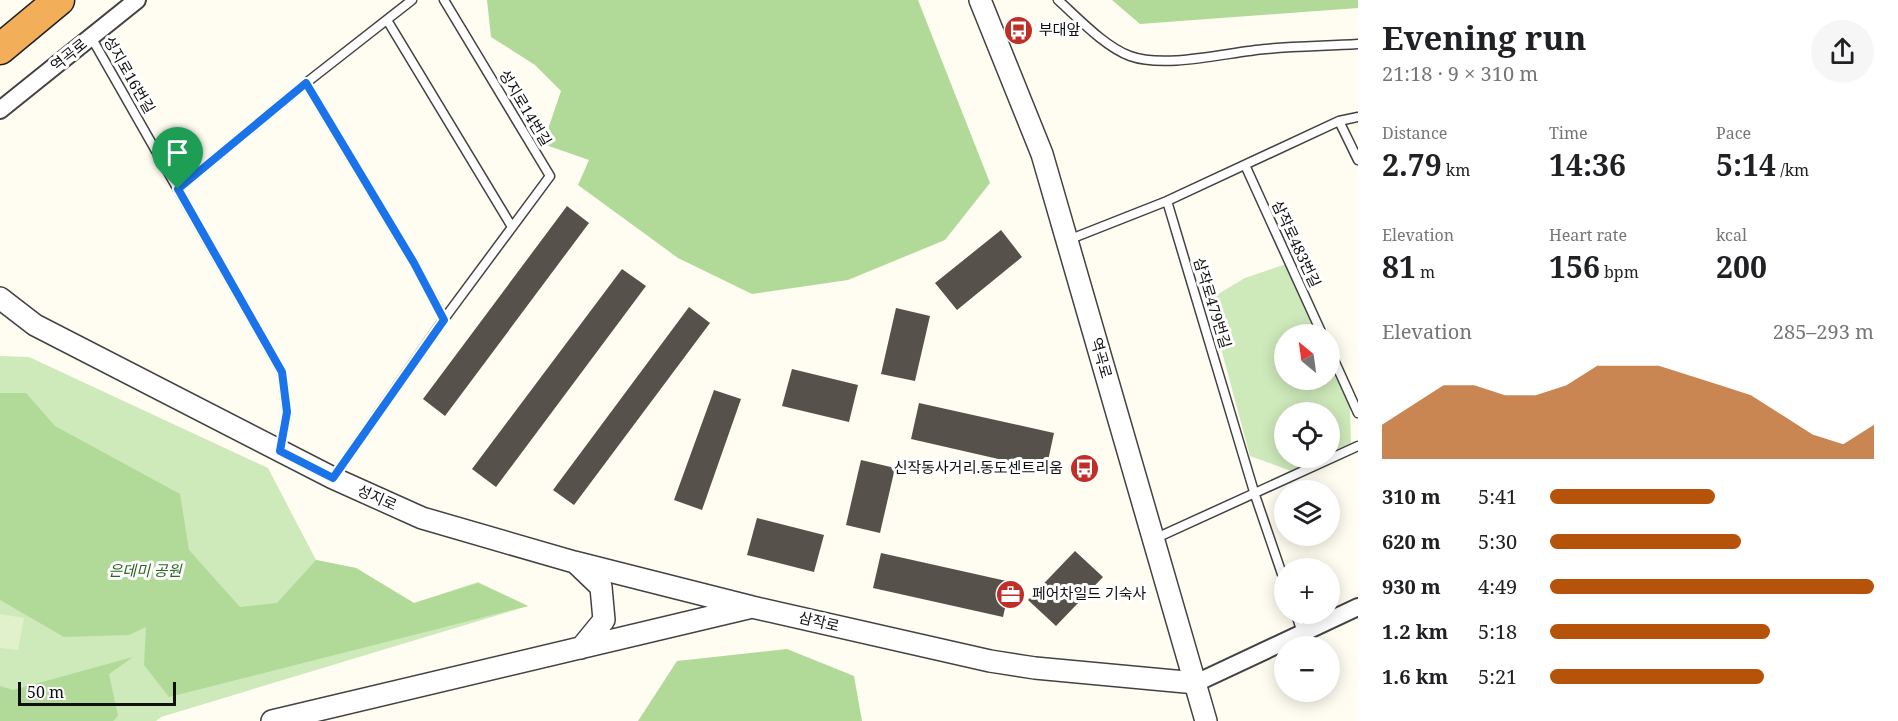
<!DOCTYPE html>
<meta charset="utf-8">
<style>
body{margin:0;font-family:"Noto Serif","Noto Sans KR",serif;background:#f6f6f6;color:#202124;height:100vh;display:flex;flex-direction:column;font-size:22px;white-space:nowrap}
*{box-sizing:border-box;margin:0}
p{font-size:20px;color:#757577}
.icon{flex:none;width:33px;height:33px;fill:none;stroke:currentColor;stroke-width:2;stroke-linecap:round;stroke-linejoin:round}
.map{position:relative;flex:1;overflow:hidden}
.details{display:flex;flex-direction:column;background:#fff;width:540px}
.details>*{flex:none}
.needle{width:39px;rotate:331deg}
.tools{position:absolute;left:1274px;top:324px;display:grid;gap:12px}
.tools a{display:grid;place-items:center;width:66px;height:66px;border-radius:50%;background:#fff;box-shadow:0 3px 15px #0003;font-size:30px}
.scale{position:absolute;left:18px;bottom:15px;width:158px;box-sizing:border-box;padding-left:6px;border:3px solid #0f0f0f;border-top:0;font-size:16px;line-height:21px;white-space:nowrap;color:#0f0f0f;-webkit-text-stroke:4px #fff;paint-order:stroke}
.pin{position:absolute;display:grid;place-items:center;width:51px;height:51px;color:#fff;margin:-62px -26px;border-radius:50% 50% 50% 0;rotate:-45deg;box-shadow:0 0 6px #0007}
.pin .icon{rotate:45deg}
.round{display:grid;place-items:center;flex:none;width:63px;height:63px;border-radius:32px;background:#f6f6f6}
.head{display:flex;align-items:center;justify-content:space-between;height:102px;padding:0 24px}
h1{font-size:33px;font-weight:700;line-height:45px}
.metrics{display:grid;grid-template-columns:repeat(3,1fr);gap:9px;height:102px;padding:6px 24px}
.metrics div{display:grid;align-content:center}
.metrics b{font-size:30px;font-weight:700}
.metrics small{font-size:16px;font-weight:400}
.metrics p{font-size:16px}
.chart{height:168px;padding:12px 24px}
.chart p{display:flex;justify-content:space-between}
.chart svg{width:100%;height:108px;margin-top:6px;fill:#b45309;opacity:.7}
ul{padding:0 24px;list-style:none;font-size:20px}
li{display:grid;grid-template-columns:96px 72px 1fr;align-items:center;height:45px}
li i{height:15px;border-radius:8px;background:#b45309}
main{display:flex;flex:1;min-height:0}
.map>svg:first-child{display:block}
</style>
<main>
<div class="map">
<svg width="1358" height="721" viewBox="0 0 1358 721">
<rect width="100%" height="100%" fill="#fffdf1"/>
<!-- green -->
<path fill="#cee9ba" d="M1286,264L1318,334H1284V380H1329V358L1350,404L1351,443L1329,453V412H1284V458H1319L1291,471L1250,456L1208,300L1245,278Z
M0,356L29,357L268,468L316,560L356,568L414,603L478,582L528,606L161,717L156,721H0Z"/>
<!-- forest -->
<path fill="#b1da99" d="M487,0H918L990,183L945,240L848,280L752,294L678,258L578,185L589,160L543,144L561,91L535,65L491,37Z
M1112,0H1358V8L1140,24Z
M0,393H26L55,426L180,494L189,550L240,607L277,603L316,560L356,568L414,603L478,583L528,606L169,697L144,665L146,627L129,635L64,637L0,600Z
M787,649L854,676L862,721H638L677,661Z
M133,657L109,674L118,716L113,721H0V686L13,690Z"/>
<!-- pitch -->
<path fill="#e1f1cc" d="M0,614L24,618L18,650L0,648Z"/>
<!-- building -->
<path fill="#57514b" d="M567,206L589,223L445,416L423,399Z
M1001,230L1022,257L957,310L935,283Z
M622,269L646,286L496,487L472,469Z
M689,307L710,323L574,505L553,490Z
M896,308L930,316L915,381L881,374Z
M792,369L858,385L849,422L782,406Z
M714,390L741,399L702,510L674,500Z
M919,403L1054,433L1046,470L911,439Z
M861,460L895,468L880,533L846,525Z
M757,518L824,535L814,572L747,555Z
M1075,551L1103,577L1056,626L1028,600Z
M881,553L1011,582L1003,617L873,588Z"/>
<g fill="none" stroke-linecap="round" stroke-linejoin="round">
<defs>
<path id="service" d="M1058,0C1078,18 1105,47 1130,56C1166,69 1228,52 1266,49C1297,46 1328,46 1358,44
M387,20L512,227
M91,37L282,372L287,413L280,450
M306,83L414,263L444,319
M1339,121L1358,160
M1245,165L1322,334
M178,189L306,83L412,0
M1167,201L1255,495L1284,580
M1068,240L1167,201L1339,121L1358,117
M1329,349L1358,413
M333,478L444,319L550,176L444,0
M1154,539L1358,446
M1296,614L1302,633"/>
<path id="minor" d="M0,110L137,0
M1196,683L1358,607"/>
<path id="tertiary" d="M980,0L1042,154L1206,721
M0,298L35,325L333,478L422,518L574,562L752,607L990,661L1035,668L1196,683
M577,564L601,587L604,620L581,648
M272,721L748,608"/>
<path id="motorway" d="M0,49L59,0"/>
</defs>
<!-- service casing -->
<use href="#service" stroke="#424242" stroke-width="11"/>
<!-- minor casing -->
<use href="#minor" stroke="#424242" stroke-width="20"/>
<!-- tertiary casing -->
<use href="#tertiary" stroke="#424242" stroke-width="24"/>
<!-- motorway casing -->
<use href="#motorway" stroke="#202020" stroke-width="33"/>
<!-- service -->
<use href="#service" stroke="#fff" stroke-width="8"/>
<!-- minor -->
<use href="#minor" stroke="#fff" stroke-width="16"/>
<!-- tertiary -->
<use href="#tertiary" stroke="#fff" stroke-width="21"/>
<!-- motorway -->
<use href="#motorway" stroke="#f3ae5a" stroke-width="30"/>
</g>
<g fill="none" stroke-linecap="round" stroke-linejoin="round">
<defs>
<path id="route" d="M306,83L414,263L444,320L333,478L280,451L287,412L282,372L178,189Z"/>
</defs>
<!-- route casing -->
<use href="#route" stroke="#fff" stroke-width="12"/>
<!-- route -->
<use href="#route" stroke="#1a73e8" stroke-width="8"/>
</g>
<!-- icons -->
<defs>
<symbol id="bus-disc" viewBox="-11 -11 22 22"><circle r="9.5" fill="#bf2e27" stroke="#fff"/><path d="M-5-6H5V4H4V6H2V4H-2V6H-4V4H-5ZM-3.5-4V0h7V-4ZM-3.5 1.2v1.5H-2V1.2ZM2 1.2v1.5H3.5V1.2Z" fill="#fff"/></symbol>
<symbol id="office-disc" viewBox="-11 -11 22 22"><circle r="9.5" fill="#bf2e27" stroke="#fff"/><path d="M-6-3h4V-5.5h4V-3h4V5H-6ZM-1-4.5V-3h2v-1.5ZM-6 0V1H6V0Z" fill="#fff"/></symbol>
</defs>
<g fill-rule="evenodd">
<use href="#bus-disc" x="1002" y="14" width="33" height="33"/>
<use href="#bus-disc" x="1068" y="452" width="33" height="33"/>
<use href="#office-disc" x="994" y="578" width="33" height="33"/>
</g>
<g text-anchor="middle" stroke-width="6" stroke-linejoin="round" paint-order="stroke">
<!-- poi labels -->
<g font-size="15" fill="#0f0f0f" stroke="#fff" text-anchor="start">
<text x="1039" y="35">부대앞</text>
<text x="1063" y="473" text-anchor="end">신작동사거리.동도센트리움</text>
<text x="1032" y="599">페어차일드 기숙사</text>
</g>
<!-- street labels -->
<g font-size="15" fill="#0f0f0f" stroke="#fff">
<text transform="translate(69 55) rotate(-39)" y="5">역곡로</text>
<text transform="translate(129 75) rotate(60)" y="5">성지로16번길</text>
<text transform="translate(525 108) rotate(59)" y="5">성지로14번길</text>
<text transform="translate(1296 244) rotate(65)" y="5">삼작로483번길</text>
<text transform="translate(1212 303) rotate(73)" y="5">삼작로479번길</text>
<text transform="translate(1101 358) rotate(74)" y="5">역곡로</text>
<text transform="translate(377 498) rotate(24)" y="5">성지로</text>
<text transform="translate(819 622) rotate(13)" y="5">삼작로</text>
</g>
<!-- park labels -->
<g font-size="15" font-style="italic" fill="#27671f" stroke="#fff">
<text x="145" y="576">은데미 공원</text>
</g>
</g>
</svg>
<div class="tools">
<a><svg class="needle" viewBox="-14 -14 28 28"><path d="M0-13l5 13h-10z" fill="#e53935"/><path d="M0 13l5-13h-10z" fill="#757577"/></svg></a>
<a><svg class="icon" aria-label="locate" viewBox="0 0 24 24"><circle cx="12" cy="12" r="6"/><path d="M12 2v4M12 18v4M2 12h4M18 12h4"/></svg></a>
<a><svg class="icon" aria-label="layers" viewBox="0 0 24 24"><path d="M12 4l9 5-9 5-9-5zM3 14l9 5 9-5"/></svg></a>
<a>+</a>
<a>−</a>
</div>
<div class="scale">50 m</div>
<div class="pin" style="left:178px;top:189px;background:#1e9e55"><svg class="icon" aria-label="arrive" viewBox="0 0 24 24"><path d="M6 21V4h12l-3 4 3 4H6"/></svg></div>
</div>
<section class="details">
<div class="head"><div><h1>Evening run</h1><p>21:18 · 9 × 310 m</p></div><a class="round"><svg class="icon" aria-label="share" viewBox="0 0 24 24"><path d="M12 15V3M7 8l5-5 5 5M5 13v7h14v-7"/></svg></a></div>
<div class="metrics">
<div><p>Distance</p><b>2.79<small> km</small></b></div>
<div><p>Time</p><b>14:36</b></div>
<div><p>Pace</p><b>5:14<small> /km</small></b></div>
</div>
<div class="metrics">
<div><p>Elevation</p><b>81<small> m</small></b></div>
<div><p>Heart rate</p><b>156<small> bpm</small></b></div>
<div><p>kcal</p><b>200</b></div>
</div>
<div class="chart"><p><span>Elevation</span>285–293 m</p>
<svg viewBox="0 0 160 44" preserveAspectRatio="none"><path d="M0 44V30L10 22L20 14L30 14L40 18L50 18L60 14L70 6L80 6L90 6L100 10L110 14L120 18L130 26L140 34L150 38L160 30V44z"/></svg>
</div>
<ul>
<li><b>310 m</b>5:41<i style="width:51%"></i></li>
<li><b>620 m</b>5:30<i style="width:59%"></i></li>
<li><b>930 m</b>4:49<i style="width:100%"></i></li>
<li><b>1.2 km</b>5:18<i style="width:68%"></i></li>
<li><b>1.6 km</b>5:21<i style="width:66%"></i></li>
</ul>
</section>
</main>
